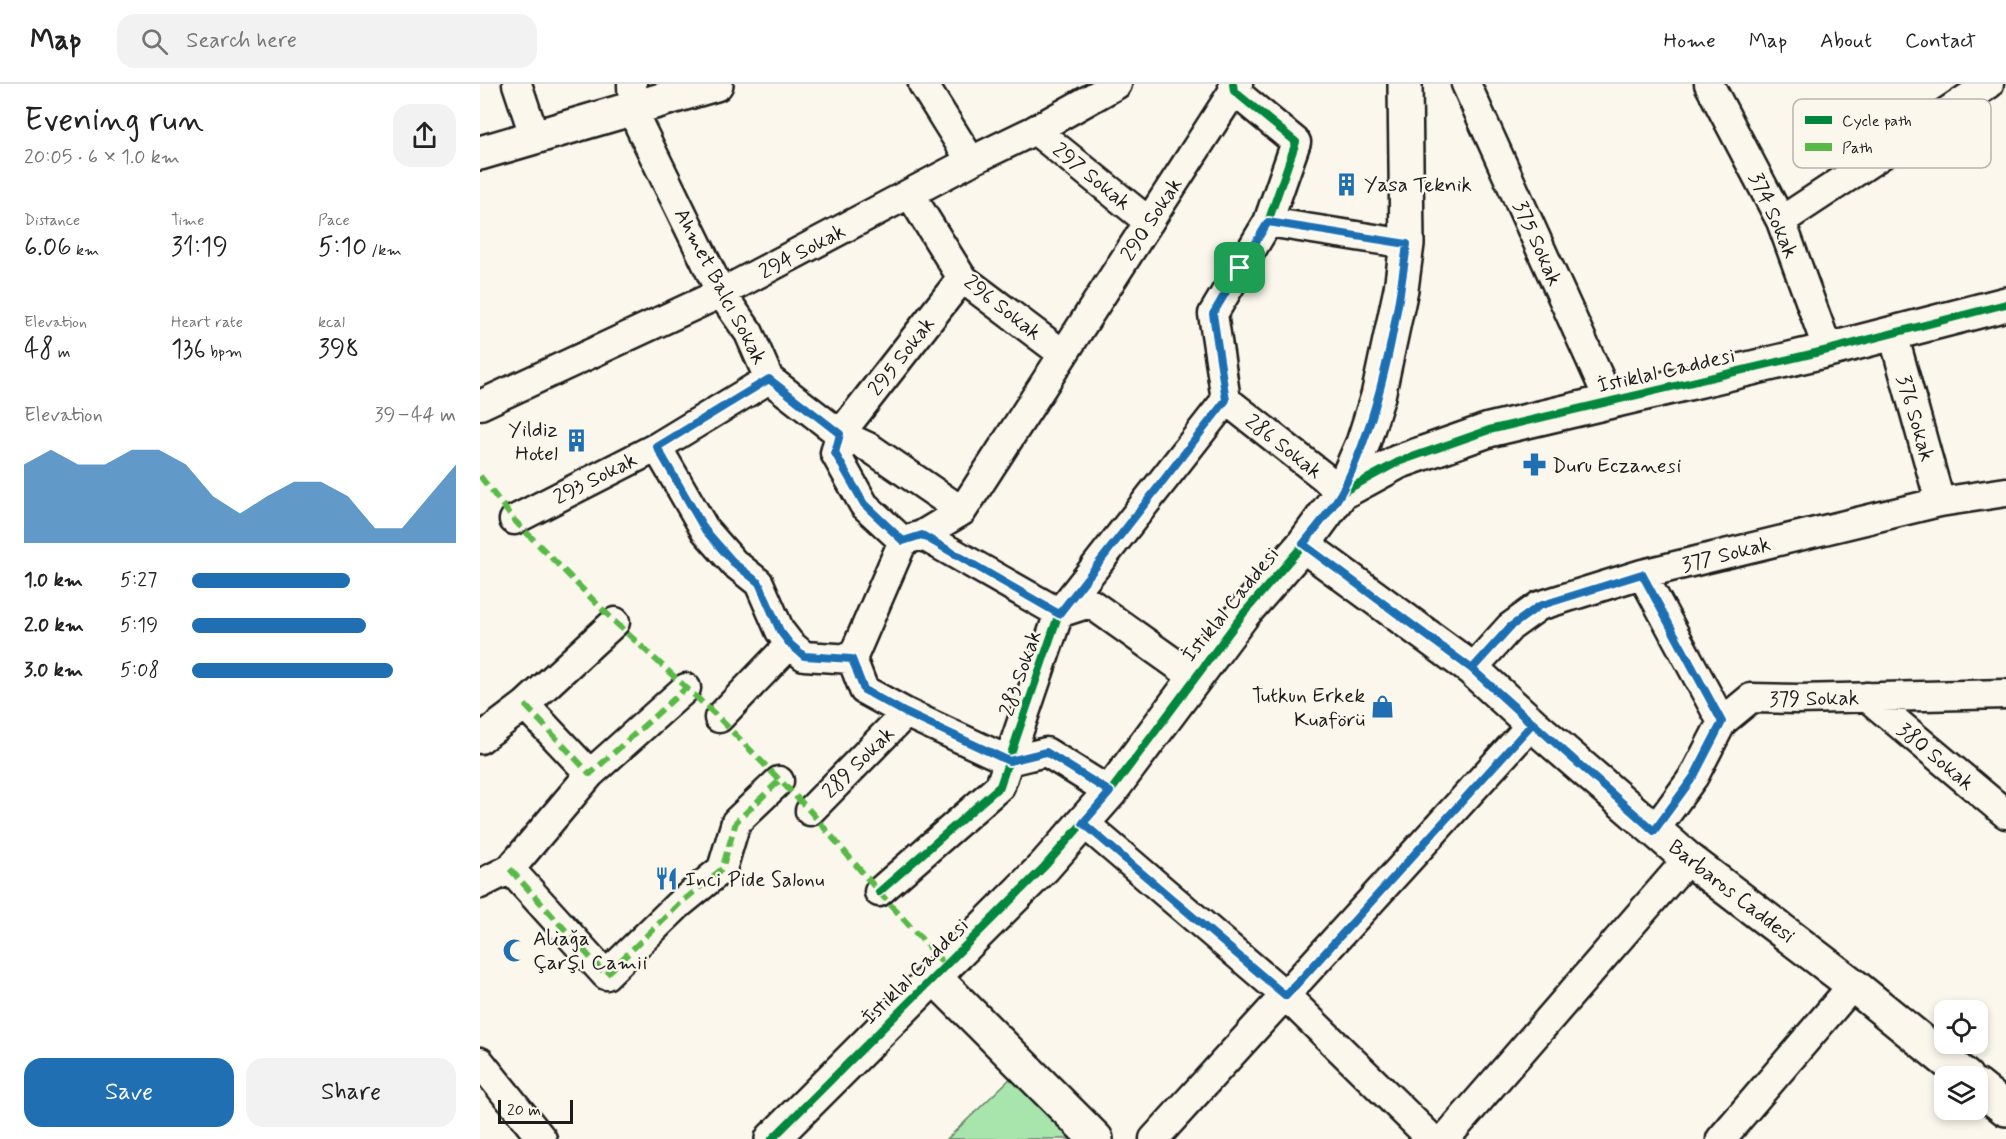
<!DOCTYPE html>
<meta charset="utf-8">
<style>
body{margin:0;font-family:Mynerve,sans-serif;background:#f2f2f2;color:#222;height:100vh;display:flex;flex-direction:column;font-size:22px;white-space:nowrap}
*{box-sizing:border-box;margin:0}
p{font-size:20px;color:#767676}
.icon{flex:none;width:33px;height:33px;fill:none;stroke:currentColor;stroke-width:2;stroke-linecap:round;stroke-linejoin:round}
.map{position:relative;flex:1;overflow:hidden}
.side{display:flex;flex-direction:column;background:#fff;width:480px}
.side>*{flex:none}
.fabs{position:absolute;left:1454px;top:916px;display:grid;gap:12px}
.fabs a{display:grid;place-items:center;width:54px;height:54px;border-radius:12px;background:#fff;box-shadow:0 3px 9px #0003;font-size:30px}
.scale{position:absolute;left:18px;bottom:15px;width:75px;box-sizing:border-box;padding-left:6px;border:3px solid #1c1c1c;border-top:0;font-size:16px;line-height:21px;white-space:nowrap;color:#1c1c1c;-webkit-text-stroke:4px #fbf7ec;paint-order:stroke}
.pin{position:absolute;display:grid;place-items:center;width:51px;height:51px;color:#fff;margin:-26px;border-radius:12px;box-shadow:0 3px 9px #0006}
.round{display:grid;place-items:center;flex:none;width:63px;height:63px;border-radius:18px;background:#f2f2f2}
.summary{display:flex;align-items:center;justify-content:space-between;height:102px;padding:0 24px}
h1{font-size:33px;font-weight:600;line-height:45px}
.stats{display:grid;grid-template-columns:repeat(3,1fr);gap:9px;height:102px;padding:6px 24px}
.stats div{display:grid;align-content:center}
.stats b{font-size:26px;font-weight:600}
.stats small{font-size:16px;font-weight:400}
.stats p{font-size:16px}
.chart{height:168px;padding:12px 24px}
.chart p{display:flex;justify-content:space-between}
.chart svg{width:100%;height:108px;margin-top:6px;fill:#1f6fb2;opacity:.7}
.cta{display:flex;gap:12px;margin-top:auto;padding:12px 24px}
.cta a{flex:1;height:69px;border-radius:18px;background:#1f6fb2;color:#fff;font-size:24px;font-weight:600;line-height:69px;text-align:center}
.cta a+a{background:#f2f2f2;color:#222}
ul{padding:0 24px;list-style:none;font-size:20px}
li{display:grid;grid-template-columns:96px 72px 1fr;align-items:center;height:45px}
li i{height:15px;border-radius:8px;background:#1f6fb2}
header{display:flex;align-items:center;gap:36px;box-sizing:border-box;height:84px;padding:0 30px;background:#fff;border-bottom:2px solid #e0e0e0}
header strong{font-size:28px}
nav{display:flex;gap:33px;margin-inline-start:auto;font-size:21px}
.search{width:420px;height:54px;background:#f2f2f2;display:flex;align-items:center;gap:15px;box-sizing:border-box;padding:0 21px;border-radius:18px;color:#767676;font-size:22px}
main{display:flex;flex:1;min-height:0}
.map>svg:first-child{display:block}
</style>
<header>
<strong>Map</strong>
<div class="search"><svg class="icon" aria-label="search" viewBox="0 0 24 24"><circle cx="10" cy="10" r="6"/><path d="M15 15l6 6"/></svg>Search here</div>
<nav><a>Home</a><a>Map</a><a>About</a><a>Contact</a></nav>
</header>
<main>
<section class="side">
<div class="summary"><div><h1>Evening run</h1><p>20:05 · 6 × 1.0 km</p></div><a class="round"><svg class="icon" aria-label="share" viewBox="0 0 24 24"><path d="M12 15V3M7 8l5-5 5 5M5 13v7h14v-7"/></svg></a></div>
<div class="stats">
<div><p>Distance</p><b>6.06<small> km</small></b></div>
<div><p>Time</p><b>31:19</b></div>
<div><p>Pace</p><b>5:10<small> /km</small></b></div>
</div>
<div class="stats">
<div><p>Elevation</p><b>48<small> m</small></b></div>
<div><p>Heart rate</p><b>136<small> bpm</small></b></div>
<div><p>kcal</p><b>398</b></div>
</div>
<div class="chart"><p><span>Elevation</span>39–44 m</p>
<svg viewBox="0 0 160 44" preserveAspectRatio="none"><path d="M0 44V12L10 6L20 12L30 12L40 6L50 6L60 12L70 25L80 32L90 25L100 19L110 19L120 25L130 38L140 38L150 25L160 12V44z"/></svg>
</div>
<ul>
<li><b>1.0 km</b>5:27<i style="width:60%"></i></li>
<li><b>2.0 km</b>5:19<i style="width:66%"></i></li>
<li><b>3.0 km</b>5:08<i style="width:76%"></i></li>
</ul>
<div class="cta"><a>Save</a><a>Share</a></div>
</section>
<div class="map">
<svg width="1526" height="1055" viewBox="0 0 1526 1055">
<rect width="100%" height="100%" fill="#fbf7ec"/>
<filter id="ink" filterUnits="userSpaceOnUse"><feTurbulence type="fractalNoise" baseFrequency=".0167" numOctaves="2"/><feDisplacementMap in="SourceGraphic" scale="12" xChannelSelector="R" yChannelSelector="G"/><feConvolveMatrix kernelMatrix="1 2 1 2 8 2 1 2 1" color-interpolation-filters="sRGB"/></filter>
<g filter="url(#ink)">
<!-- green -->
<path fill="#a7e5ac" stroke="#628064" stroke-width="1.5" d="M533,992L591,1055H467Z"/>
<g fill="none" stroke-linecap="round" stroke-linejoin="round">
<defs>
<path id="minor" d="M37,0L55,54
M152,0L153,25L160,43L241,209L269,249L289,295L360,350L355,369L384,421L423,457L442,451L579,529L610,519L714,593
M443,0L491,77
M986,0L1130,318
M1229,0L1301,137L1348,266
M555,46L669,138
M430,110L482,194L583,270
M1301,137L1509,0
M788,138L927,160
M1413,250L1460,418
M746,316L844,393L861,409
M0,321L241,209L491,77L555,46L637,0
M177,363L225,446L254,479L279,499L300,547L310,560L324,572L372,575
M482,427L390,364L360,350L482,194
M34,436L177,363L289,295
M442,451L482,427L758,0
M1162,490L1242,638
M372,575L384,606L426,629L529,677L566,668L630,708
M372,575L423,457
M992,585L1030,543L1059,522L1162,490L1460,418L1526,408
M1387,613L1526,730
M45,621L110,690L206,604
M239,634L310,560
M0,655L45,621L135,538
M330,727L426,629
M604,739L806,912L952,1055
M1174,747L1214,692L1242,638L1271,614L1319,615L1526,610
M30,785L126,891L198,821L242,785L256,738L299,697
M0,800L30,785L110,690
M399,808L520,702L579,529L746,316L733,230L788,138L816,58L754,7L753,0
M0,978L62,1055
M674,1055L1052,640
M965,1055L1208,775
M1241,1055L1373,901"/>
<path id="tertiary" d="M0,69L236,0
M861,409L883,359L898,312L921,205L927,160L925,0
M823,461L992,585L1052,640L1208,775L1373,901L1486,993
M454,893L616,1055
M1497,1002L1526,1025
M292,1055L564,783L630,708L763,530L823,461L861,409L918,378L1009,346L1348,266L1526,220"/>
</defs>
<!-- minor casing -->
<use href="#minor" stroke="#1c1c1c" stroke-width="33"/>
<!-- tertiary casing -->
<use href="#tertiary" stroke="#1c1c1c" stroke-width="38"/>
<!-- minor -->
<use href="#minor" stroke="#fbf7ec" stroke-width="28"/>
<!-- tertiary -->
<use href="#tertiary" stroke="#fbf7ec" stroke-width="33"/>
<!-- quiet -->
<path stroke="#58b947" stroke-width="6" stroke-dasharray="12 6" stroke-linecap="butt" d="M0,392L34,436L135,538L239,634L330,727L399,808L465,881
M45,621L110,690L206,604
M30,785L126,891L198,821L242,785L256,738L299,697"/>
<defs>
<path id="cycleway" d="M399,808L520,702L579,529L746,316L733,230L788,138L816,58L754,7L753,0
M292,1055L564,783L630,708L763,530L823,461L861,409L918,378L1009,346L1348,266L1526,220"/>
</defs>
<!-- cycleway casing -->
<use href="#cycleway" stroke="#fbf7ec" stroke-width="11"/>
<!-- cycleway -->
<use href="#cycleway" stroke="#00873e" stroke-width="8"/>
</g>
</g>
<g fill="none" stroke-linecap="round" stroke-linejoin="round" filter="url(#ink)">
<defs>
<path id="route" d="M760,184L733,230L746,316L579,530L442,451L423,457L384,420L355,369L360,350L289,295L177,363L225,446L254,479L279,499L300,547L310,560L324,572L372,575L384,606L426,629L529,677L566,668L630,708L603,739L806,912L1052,640L992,585L1030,543L1059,522L1162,490L1242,638L1214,692L1174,747L992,585L823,460C836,444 851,427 861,409C899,338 917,239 927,160L788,138L760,184"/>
</defs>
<!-- route casing -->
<use href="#route" stroke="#fff" stroke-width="12"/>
<!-- route -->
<use href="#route" stroke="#1f6fb2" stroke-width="8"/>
</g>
<!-- icons -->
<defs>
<symbol id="building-bare" viewBox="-9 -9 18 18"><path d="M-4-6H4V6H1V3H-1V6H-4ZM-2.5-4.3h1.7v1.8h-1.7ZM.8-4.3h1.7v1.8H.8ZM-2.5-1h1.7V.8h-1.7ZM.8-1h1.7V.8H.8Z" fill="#1f6fb2" stroke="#fbf7ec" stroke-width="2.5" paint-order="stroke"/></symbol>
<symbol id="pharmacy-bare" viewBox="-9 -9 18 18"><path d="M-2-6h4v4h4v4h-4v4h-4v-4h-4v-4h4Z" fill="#1f6fb2" stroke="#fbf7ec" stroke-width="2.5" paint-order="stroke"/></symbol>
<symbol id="shop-bare" viewBox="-9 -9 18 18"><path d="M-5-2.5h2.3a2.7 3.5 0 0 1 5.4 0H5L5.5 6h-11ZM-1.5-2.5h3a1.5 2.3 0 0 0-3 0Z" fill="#1f6fb2" stroke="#fbf7ec" stroke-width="2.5" paint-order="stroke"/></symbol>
<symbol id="restaurant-bare" viewBox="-9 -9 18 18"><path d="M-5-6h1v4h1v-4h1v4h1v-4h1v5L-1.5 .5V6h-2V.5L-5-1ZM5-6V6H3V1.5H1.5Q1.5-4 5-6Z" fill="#1f6fb2" stroke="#fbf7ec" stroke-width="2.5" paint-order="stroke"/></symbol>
<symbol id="mosque-bare" viewBox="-9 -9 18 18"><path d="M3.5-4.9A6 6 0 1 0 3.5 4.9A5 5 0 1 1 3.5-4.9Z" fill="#1f6fb2" stroke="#fbf7ec" stroke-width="2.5" paint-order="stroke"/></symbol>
</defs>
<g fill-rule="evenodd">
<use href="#building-bare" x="850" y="84" width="33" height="33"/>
<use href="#building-bare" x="80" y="340" width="33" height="33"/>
<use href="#pharmacy-bare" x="1038" y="364" width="33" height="33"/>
<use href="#shop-bare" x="886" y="606" width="33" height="33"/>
<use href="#restaurant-bare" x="170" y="778" width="33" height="33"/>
<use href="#mosque-bare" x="18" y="850" width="33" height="33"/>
</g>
<g text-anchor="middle" stroke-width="5" stroke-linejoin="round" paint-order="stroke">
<!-- street labels -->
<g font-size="21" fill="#1c1c1c" stroke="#fbf7ec">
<text transform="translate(612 92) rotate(39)" y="7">297 Sokak</text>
<text transform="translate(1294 131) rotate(66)" y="7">374 Sokak</text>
<text transform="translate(671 135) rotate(-57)" y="7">290 Sokak</text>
<text transform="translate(1058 159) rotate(66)" y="7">375 Sokak</text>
<text transform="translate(322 167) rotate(-28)" y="7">294 Sokak</text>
<text transform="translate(241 202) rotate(62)" y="7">Ahmet Balcı Sokak</text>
<text transform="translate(523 223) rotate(38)" y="7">296 Sokak</text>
<text transform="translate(421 272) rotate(-52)" y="7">295 Sokak</text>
<text transform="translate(1186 286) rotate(-13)" y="7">İstiklal Caddesi</text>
<text transform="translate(1436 334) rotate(74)" y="7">376 Sokak</text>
<text transform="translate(804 362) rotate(38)" y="7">286 Sokak</text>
<text transform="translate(115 394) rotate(-27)" y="7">293 Sokak</text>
<text transform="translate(1246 470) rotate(-14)" y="7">377 Sokak</text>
<text transform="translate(750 520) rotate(-51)" y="7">İstiklal Caddesi</text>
<text transform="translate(540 589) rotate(-71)" y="7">283 Sokak</text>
<text transform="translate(1334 614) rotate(-1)" y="7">379 Sokak</text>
<text transform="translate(1456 672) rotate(40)" y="7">380 Sokak</text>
<text transform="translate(378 678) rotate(-45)" y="7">289 Sokak</text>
<text transform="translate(1252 807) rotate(38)" y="7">Barbaros Caddesi</text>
<text transform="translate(435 887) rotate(-45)" y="7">İstiklal Caddesi</text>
</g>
<!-- poi labels -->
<g font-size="21" fill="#1c1c1c" stroke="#fbf7ec" text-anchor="start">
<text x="884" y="107">Yasa Teknik</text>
<text x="78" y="352" text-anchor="end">Yildiz<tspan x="78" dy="24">Hotel</tspan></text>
<text x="1072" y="388">Duru Eczanesi</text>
<text x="885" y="618" text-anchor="end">Tutkun Erkek<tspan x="885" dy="24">Kuaförü</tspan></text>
<text x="205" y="802">Inci Pide Salonu</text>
<text x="53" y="861">Aliağa<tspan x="53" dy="24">Çarşı Camii</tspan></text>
</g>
</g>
<!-- legend -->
<rect x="1313" y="15" width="198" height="69" rx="9" fill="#fbf7ec" stroke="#b8b5ae" stroke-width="1.5"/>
<rect x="1325" y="32" width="27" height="8" fill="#00873e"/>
<rect x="1325" y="59" width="27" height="8" fill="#58b947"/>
<g font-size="16" fill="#1c1c1c">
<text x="1362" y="42">Cycle path</text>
<text x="1362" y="69">Path</text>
</g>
</svg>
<div class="fabs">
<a><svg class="icon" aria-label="locate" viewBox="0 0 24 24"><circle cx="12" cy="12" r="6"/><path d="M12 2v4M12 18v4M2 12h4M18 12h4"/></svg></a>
<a><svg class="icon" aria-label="layers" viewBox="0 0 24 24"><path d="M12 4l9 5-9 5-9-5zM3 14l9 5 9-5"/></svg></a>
</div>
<div class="scale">20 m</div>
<div class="pin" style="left:760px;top:184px;background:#1e9e55"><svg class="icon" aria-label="arrive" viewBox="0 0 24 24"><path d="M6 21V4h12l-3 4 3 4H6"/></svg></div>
</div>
</main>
